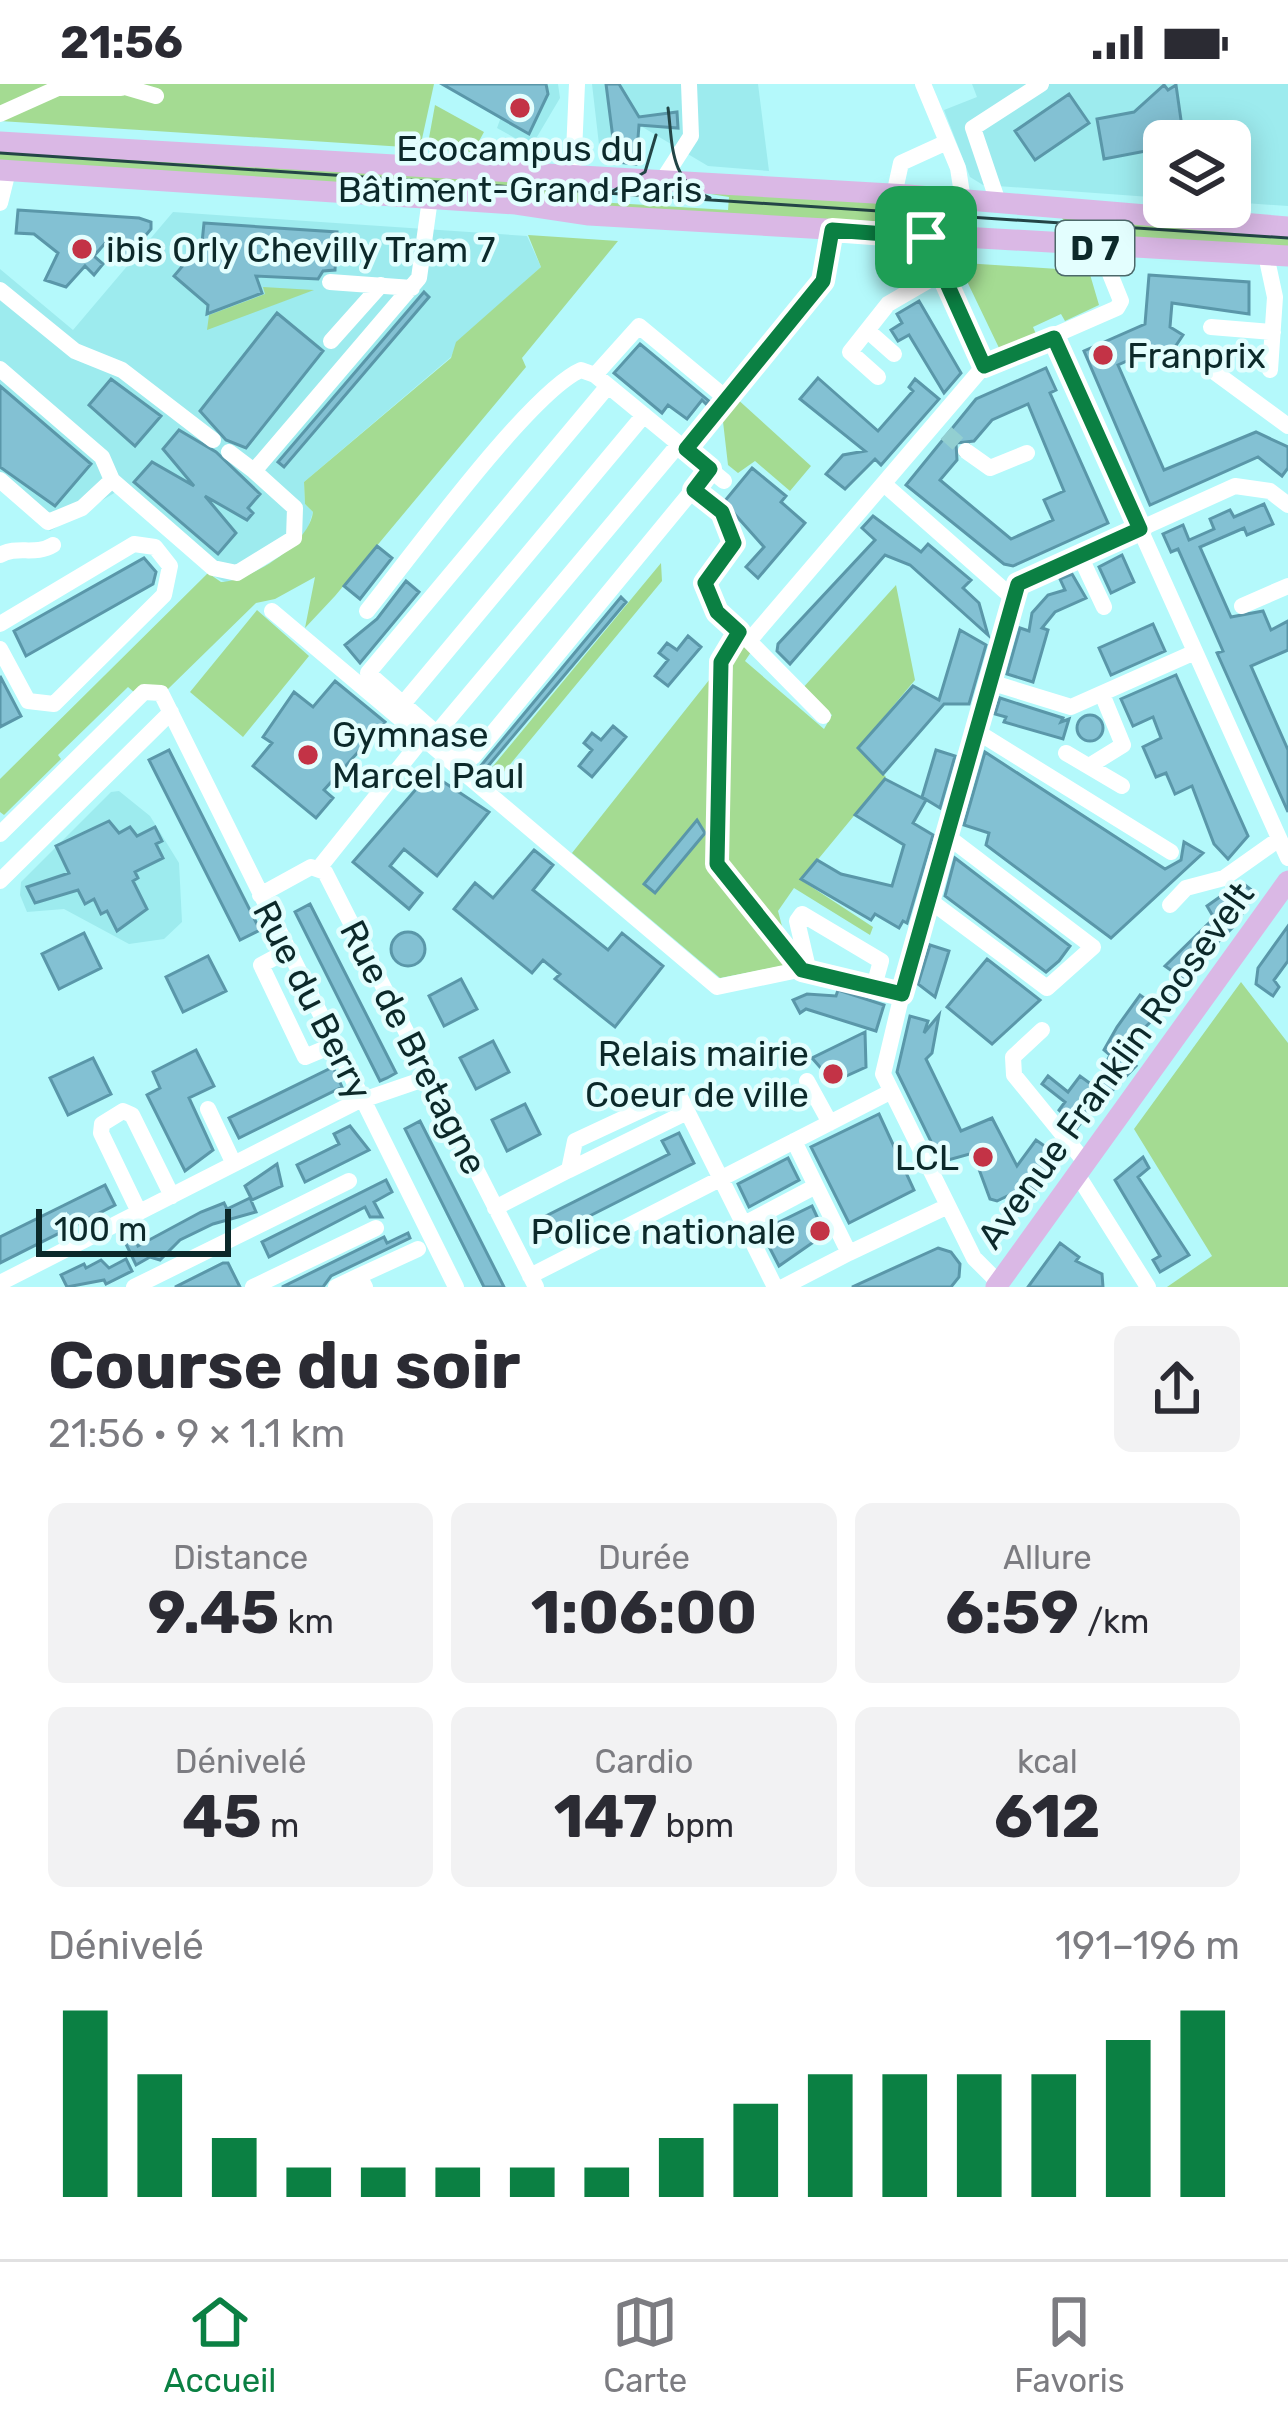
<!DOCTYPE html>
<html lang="fr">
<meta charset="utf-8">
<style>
body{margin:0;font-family:Rubik,sans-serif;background:#f2f2f3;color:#2b2b33;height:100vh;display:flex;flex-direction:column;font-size:45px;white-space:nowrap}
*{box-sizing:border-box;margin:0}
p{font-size:39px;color:#7c7c81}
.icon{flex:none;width:66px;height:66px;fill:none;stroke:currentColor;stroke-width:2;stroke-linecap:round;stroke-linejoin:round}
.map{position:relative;height:1203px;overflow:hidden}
.details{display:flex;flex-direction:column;background:#fff;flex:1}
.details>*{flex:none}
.fabs{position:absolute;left:1143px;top:36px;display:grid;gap:24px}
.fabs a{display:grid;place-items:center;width:108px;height:108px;border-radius:18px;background:#fff;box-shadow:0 6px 30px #0003;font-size:60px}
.scale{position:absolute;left:36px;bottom:30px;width:195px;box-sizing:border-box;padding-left:12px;border:6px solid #0c292a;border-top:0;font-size:33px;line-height:42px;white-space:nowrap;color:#0c292a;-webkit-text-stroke:9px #e3fefe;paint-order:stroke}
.pin{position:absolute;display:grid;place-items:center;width:102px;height:102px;color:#fff;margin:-51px;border-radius:24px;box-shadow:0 6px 18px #0006}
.round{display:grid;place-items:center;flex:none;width:126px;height:126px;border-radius:18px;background:#f2f2f3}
.summary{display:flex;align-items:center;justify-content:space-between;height:204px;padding:0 48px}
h1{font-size:66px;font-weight:700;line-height:90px}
.figures{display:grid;grid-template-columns:repeat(3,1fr);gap:18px;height:204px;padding:12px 48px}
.figures div{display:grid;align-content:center;border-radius:18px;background:#f2f2f3;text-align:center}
.figures b{font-size:60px;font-weight:700}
.figures small{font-size:33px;font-weight:400}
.figures p{font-size:33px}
.chart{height:336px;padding:24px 48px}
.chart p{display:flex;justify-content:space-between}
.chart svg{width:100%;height:216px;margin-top:12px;stroke:#0b8043;stroke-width:6}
.status{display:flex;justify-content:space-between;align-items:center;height:84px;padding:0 60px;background:#fff;direction:ltr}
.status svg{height:33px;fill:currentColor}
.tabs{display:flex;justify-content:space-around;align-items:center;height:168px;border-top:3px solid #e1e1e2;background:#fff;font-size:33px;color:#7c7c81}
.tabs a{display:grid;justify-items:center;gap:6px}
.tabs .selected{color:#0b8043}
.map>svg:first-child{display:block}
</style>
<div class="status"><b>21:56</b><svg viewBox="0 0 49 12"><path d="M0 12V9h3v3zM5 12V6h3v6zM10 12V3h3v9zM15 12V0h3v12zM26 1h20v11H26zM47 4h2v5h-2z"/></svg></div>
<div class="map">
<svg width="1288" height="1203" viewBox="0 0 1288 1203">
<rect width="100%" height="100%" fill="#b4f9fb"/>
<!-- built -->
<path fill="#9debee" d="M454,0H558L560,14L531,63L497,44L501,33Z
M592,0H758L769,87L708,82L639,41L635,78H601Z
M972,0H1288V122L1230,118V57H1164V114L983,101L970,93L944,26L977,13Z
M173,128L527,152L541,183L458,257L451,273L304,398L305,420L313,428L305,453L227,499L208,489L116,408L50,447L0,403V185L73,246Z
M119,707L150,732L179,779L182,838L164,855L129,860L64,825L27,828L20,811L21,798L111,708Z"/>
<!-- green -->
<path fill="#a4db92" d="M0,0H434L420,64L0,37Z
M435,21L484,48L473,68L427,65Z
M0,64L584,98L582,124L0,81Z
M704,109L899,118L911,145L597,125V118L728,126L729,113Z
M1060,129L1288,149V166L1072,157Z
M528,151L618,157L522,274L526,283L335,512L305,544L315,493L275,515L256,519L168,605L135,609L128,603L58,671L61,675L4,731L0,728V695L208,489L221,498C252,496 309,460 313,428L305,420L304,398L451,274L456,258L541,183Z
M964,179L1089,187L1099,221L1065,237L1061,230L1033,243L1036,250L1000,266L963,189Z
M263,203L314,206L207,246L209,231L265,210Z
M735,313L811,382L790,407L755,377L738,389L728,381L722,329Z
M661,479L662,497L493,701L484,693Z
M896,501L915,596L858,664L886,693L801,796L873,843L870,851L794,804L778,827L792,880L720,894L572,769L740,557L751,568L745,577L824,645L832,631L801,606Z
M257,526L309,572L243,653L190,608Z
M1241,898L1288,959V1203H1167L1212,1172L1134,1045Z"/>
<!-- building -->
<path fill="#83c1d3" stroke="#5a97a9" stroke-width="3" fill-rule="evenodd" d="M442,0H546L548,10L529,50Z
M606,0H619L639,33L677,28L678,44L639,41L636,80L616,78Z
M1164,1L1168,6L1176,1L1184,57H1164V106H1159L1151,66L1104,75L1097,35L1134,28Z
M1069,10L1089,39L1035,76L1015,47Z
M18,126L139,134L151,138V145L127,174L107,157L94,172L103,180L94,191L85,182L66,203L45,196L58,169L34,150L16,149Z
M204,139L337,148L335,186L323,187L318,195L256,192L262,209L207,230L208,221L174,192L202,159Z
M1149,191L1249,198V230L1172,219L1170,243L1183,251L1169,272L1156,264L1118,281L1164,386L1256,348L1288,363V384L1282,392L1258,373L1150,421L1084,267L1145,240Z
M424,208L429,213L284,383L278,378Z
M919,217L961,289L944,309L909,251L898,257L891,246L902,239L897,230Z
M277,229L323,267L246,364L226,356L200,327Z
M640,260L709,317L706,320L702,316L687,335L668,321L662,329L614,289Z
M1046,284L1056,306L1050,309L1108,439L1013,482L1004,480L906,401L976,315ZM1028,320L1064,407L1044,416L1053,436L1011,455L940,396L957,376L956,359L974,357L992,336Z
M818,294L878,347L913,307L909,303L915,295L939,315L881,381L875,375L845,405L826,390L843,371L865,367L800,315Z
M111,295L161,332L135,362L89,321Z
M0,302L91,380L55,422L0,383Z
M179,346L216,368L260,410L248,424L253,429L247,436L205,412L236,449L218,470L134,398L152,378L194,402L163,365Z
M752,384L786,412L781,418L805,439L758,494L746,483L764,463L724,418Z
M1264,420L1273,440L1247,451L1244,444L1200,463L1231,533L1263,527L1271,546L1288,537V566L1251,582L1288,666V728L1217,569L1223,567L1178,465L1171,468L1163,450L1183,441L1189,456L1214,445L1210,435L1230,426L1234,433Z
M873,432L921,468L928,460L971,496L963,504L979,519L988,551L910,481L885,471L790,580L777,567L778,560L875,456L862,444Z
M377,462L392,474L360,515L344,502Z
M1122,471L1134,498L1111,509L1099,483Z
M144,474L156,488L153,500L26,572L14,547Z
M1072,490L1086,514L1055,528L1042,544L1048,546L1033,598L1007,590L1020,544L1029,547L1032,529L1048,511L1065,506L1060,495Z
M406,497L419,508L360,579L345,561L377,535Z
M621,513L626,518L483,688L479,684Z
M1153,540L1165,567L1111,591L1099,564Z
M960,546L986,561L969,620H944L883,690L858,664L913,602L939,616Z
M688,552L701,563L668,602L655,592L668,576L659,569L667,559L677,566Z
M1176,591L1248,752L1228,775L1214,760L1192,702L1175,710L1166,689L1156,693L1143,663L1161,654L1153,633L1133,642L1121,615Z
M0,592L21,632L0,643Z
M335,597L385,638L324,706L333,714L316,734L253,682L272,659L263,653L294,608L313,623Z
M1000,614L1063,634L1061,638L1069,635L1063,655L1004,638L1006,633L995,630Z
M1077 644a13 13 0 1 1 26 0a13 13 0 1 1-26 0Z
M613,642L626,653L592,693L579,682L592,666L584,659L592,649L601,656Z
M169,666L260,846L240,856L149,676Z
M936,666L955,672L940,724L922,713Z
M985,668L1165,785L1181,776L1184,758L1203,769L1111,854L986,761L989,749L964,741Z
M430,689L489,728L437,792L404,765L390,782L422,809L409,825L353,778Z
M885,695L926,716L913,739L933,751L907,839L903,837L899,844L875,830L871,836L801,795L817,776L841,790L892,802L904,761L855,731Z
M697,736L705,749L655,809L644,800Z
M109,737L119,749L130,743L137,752L155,743L162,757L156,760L163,774L135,788L138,794L133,797L147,825L117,847L107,827L101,830L94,815L85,820L78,806L35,819L27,803L69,789L56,762Z
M534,766L553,781L533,806L608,866L622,849L663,882L615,943L555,895L560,890L543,876L532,889L454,825L475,799L493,814Z
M955,774L1070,862L1059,877L1046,888L945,812Z
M1241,798L1254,808L1237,839L1182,894L1165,882L1214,834L1207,822Z
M310,820L396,989L387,994L380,997L295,828Z
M1288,842V877L1274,896L1279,903L1273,912L1256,900L1258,884Z
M391 865a17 17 0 1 1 34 0a17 17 0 1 1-34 0Z
M84,849L101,884L59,905L42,870Z
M930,861L949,867L935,913L918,900Z
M208,872L226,907L183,928L166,893Z
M987,875L1040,916L992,960L947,923Z
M461,895L477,925L444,942L429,912Z
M838,906L884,921L876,947L806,925L800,929L793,916L807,910L836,912Z
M1164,907L1174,915L1133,955L1137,958L1125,974L1136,982L1107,1012L1096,1004L1081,1024L1088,1029L1077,1044L1059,1026L1065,1018L1042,1000L1048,992L1068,1008L1080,992L1095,1003L1110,971L1104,966L1117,943L1140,911L1154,921Z
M939,931L932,969L926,975L961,1047L992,1034L1017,1082L1036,1056L1046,1063L1059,1074L1036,1106L1028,1102L997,1117L990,1115L973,1069L941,1078L897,988L910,932L928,937L924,949Z
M865,948L866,983L833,998L812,974Z
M493,957L509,988L476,1005L460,974Z
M196,966L214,1002L189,1014L213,1066L185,1087L147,1011L160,1004L153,988Z
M93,974L111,1010L68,1031L50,994Z
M333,983L342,1003L239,1054L229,1034Z
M525,1020L540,1050L507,1067L492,1036Z
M879,1030L914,1106L849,1139L811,1063Z
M420,1037L504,1203H484L405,1045Z
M350,1042L369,1066L305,1098L297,1081L339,1060L334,1050Z
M679,1049L694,1079L550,1152L542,1134L669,1070L662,1057Z
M1143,1073L1149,1084L1138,1093L1189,1171L1160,1188L1153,1176L1160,1172L1115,1096Z
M788,1074L799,1096L749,1123L738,1100Z
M277,1080L282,1102L252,1116L245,1102Z
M386,1096L392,1108L374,1118L382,1133H370L365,1123L269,1173L262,1158Z
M105,1101L115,1121L0,1179V1153Z
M250,1114L256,1128L213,1140L180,1156L160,1176L150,1173L136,1181L125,1158L134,1153L138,1162L201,1128L224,1119L227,1125Z
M812,1122L825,1150L779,1182L761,1147Z
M408,1149L410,1154L331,1192L323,1203H282L384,1153L387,1159Z
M1060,1159L1079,1173L1076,1177L1102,1190L1103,1203H1028Z
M938,1164L951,1168L960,1180L959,1193L951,1203H852Z
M126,1175L132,1187L106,1200L104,1196L67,1203L61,1191L84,1180L86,1184L101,1176L109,1184Z
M228,1179L240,1203H175L223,1179Z"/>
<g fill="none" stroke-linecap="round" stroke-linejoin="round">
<!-- minor-tunnel -->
<path stroke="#92cfd1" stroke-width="16" stroke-dasharray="16 8" stroke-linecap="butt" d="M946,349L966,367"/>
<!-- minor -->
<path stroke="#fff" stroke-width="16" d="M115,0L156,12
M923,0L958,84L963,116
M0,30L58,4H121
M573,91L577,0
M662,97L691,52L689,0
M894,111L901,79L947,58
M998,118L973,44L1041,0
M0,119L8,87
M926,153L984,282L1117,224L1121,217L1100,165
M1266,171L1275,213L1270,286
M330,198L412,204
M0,206L75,267L122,286L213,356
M1211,243L1273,248
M868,247L894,270
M1054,254L1288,774
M331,257L381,201
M1190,270L1288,342
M0,285L102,373L112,396L213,484L237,489L294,454L295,424L254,387L419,194L430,115
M595,291L639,242L727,315
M878,293L850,268L888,220L943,188
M608,302L368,589L461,671L473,673L710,385
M686,365L823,197L832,146
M966,367L990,384L1027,369
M229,368L254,387
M0,396L48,438L82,424L112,396
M884,400L1014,515
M695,407L732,443L729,470L705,499L717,528L744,552
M0,471C17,461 35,472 53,461
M1080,472L1104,523
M1242,522L1288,502
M272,527L423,654L319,784
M367,527C409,475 530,308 581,286L595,291L724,397
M0,540L134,460L155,463L170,482L164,511L54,620L28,617L0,565
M739,548L721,577L717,780L802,886
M990,598L1071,623L1195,568
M402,621L644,331
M823,632L749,557L984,282
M976,647L1171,768
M436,650L679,360
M423,654L717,903L808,884L902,910L883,990L974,1174L999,1199
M1066,669L1122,702
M1089,682L1123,661L1102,610
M0,750L144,608L161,609L456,1203
M0,797L171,628
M260,811L311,783L325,788L536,1203
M929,816L1047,904L1093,863L947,752
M1170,821L1186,804L1224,794L1279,755
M287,867L261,881L305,973L336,960
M808,884L797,837L802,830L881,877L874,902
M902,910L1018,500L1235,402L1270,407L1288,421
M1042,946L1013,973L1014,991L1085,1078
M807,997L830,1039
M208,1025L234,1080
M569,1086L687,1028
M1077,1090L1148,1203
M495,1124L569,1086L575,1057L678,1009L775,1203
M139,1128L101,1049L102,1040L123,1027L132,1031L172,1112
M744,1140L816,1102L794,1057
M849,1169L948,1122
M359,1192L418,1165
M530,1192L890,1008
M0,1199L354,1019L430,993
M134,1203L349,1097
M253,1203L376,1144
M336,1203L359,1192L365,1203
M783,1203L849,1169L816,1102"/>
<!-- major -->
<path stroke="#dab8e5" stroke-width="21" d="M0,58L908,111L1288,143
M0,86L516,120L589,131L1288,172
M996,1203L1288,797"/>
<!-- tram -->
<path stroke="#234546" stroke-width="3" d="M668,24C673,62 669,97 710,114
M0,69L1288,154
M613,107L645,88L656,51"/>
</g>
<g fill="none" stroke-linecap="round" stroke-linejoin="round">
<defs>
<path id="route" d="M832,146L926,153L984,282L1054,254L1140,445L1018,500L902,910L802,886L717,780L721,578L739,548L717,528L705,499L734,459L722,428L694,406L710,385L686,365L823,197Z"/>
</defs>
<!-- route casing -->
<use href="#route" stroke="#fff" stroke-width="24"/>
<!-- route -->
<use href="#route" stroke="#0b8043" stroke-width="15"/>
</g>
<!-- markers -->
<g fill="#c33346" stroke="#e3fefe" stroke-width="4.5">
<circle cx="520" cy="24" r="12"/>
<circle cx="82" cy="165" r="12"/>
<circle cx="1103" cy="271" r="12"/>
<circle cx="308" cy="671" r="12"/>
<circle cx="833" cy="990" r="12"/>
<circle cx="983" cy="1073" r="12"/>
<circle cx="820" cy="1147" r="12"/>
</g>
<g text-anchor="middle" stroke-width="9" stroke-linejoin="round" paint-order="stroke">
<!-- shield labels -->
<rect fill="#e3fefe" stroke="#4c696a" stroke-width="3" x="1056" y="137" width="78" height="54" rx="9"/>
<g font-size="33" font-weight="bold" fill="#0c292a">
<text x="1095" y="176">D 7</text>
</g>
<!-- poi labels -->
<g font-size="36" fill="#0c292a" stroke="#e3fefe" text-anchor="start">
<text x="520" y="77" text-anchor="middle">Ecocampus du<tspan x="520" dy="41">Bâtiment-Grand Paris</tspan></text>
<text x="106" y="178">ibis Orly Chevilly Tram 7</text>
<text x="1127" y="284">Franprix</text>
<text x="332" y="663">Gymnase<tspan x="332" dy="41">Marcel Paul</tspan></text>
<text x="809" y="982" text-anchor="end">Relais mairie<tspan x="809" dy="41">Coeur de ville</tspan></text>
<text x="959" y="1086" text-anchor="end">LCL</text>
<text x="796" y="1160" text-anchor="end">Police nationale</text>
</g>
<!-- street labels -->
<g font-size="36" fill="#0c292a" stroke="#e3fefe">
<text transform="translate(313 916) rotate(63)" y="13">Rue du Berry</text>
<text transform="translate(414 963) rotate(63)" y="13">Rue de Bretagne</text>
<text transform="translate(1115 981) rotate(-54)" y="13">Avenue Franklin Roosevelt</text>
</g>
</g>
</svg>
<div class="fabs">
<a><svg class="icon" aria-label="layers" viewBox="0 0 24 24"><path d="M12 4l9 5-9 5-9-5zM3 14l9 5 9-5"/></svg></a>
</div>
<div class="scale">100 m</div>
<div class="pin" style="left:926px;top:153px;background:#1e9e55"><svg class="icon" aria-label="arrive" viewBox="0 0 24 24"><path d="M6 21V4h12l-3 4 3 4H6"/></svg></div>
</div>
<section class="details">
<div class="summary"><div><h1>Course du soir</h1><p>21:56 · 9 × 1.1 km</p></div><a class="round"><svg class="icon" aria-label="share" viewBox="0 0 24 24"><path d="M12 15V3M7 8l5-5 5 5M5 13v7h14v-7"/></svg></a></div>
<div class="figures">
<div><p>Distance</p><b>9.45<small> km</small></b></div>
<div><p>Durée</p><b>1:06:00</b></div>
<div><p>Allure</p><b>6:59<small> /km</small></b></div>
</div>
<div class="figures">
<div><p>Dénivelé</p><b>45<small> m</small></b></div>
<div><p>Cardio</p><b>147<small> bpm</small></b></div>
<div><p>kcal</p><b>612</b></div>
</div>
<div class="chart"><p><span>Dénivelé</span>191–196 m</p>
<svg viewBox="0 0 160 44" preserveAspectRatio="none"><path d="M5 44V6M15 44V19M25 44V32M35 44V38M45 44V38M55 44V38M65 44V38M75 44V38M85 44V32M95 44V25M105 44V19M115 44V19M125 44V19M135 44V19M145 44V12M155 44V6"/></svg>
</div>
</section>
<nav class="tabs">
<a class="selected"><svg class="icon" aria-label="home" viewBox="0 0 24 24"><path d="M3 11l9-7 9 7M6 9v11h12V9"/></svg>Accueil</a>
<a><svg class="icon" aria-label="map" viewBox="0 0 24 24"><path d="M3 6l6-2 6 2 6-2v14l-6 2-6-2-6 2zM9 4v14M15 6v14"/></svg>Carte</a>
<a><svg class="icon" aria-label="saved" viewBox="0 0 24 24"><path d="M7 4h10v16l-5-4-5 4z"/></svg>Favoris</a>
</nav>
